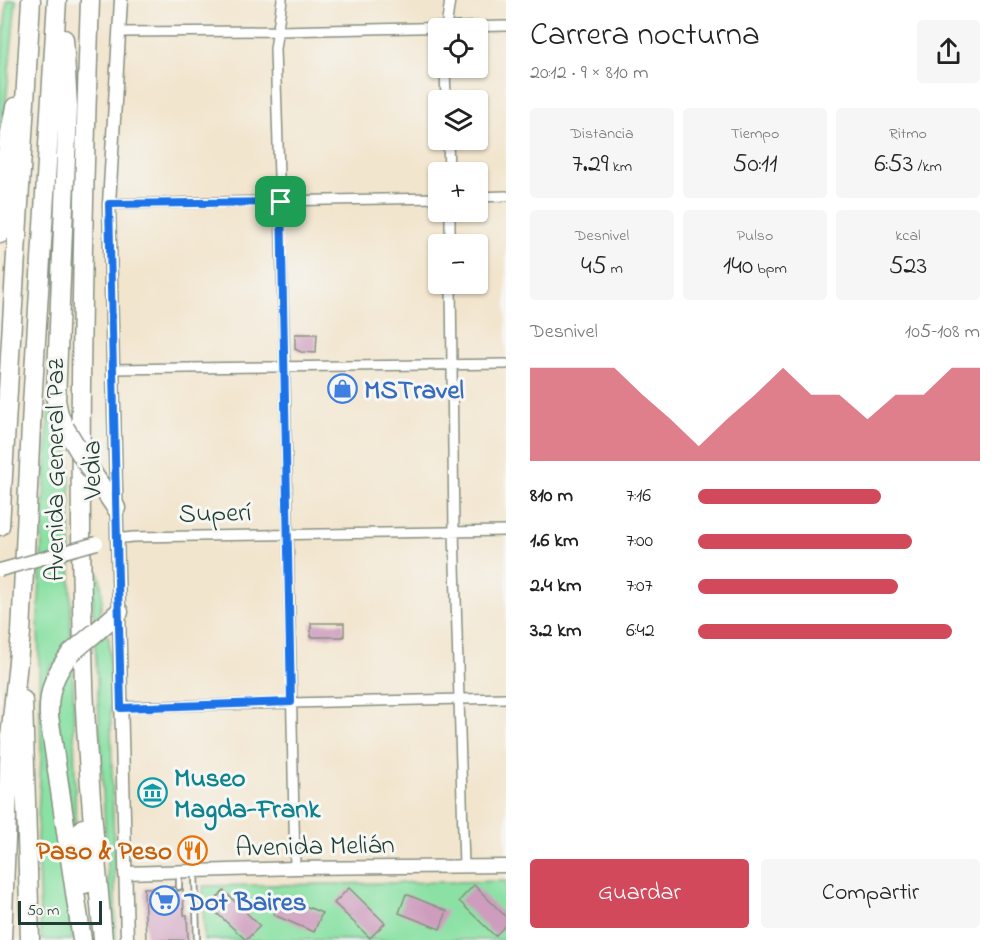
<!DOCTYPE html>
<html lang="es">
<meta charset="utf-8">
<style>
body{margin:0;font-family:"Indie Flower",sans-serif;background:#f6f6f6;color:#222;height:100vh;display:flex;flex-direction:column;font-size:22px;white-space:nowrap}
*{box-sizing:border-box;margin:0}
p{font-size:20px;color:#767676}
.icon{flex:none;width:33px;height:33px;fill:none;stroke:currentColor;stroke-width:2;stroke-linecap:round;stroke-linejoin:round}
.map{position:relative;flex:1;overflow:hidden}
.drawer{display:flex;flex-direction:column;background:#fff;width:498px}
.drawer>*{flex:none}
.buttons{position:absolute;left:428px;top:18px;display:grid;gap:12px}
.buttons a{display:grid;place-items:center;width:60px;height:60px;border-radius:6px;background:#fff;box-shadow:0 2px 4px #0004;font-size:30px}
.scale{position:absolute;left:18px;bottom:15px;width:84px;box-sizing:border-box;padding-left:6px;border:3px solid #1f3d34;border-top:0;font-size:16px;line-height:21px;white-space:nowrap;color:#1f3d34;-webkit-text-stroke:4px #f6f6f2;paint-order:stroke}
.pin{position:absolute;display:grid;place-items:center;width:51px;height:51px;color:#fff;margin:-26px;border-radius:12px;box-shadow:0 3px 9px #0006}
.round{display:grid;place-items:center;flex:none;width:63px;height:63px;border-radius:6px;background:#f6f6f6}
.head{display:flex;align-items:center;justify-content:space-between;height:102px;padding:0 24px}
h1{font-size:33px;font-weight:600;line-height:45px}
.metrics{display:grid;grid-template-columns:repeat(3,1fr);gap:9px;height:102px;padding:6px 24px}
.metrics div{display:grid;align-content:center;border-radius:6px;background:#f6f6f6;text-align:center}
.metrics b{font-size:26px;font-weight:600}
.metrics small{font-size:16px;font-weight:400}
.metrics p{font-size:16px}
.chart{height:168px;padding:12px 24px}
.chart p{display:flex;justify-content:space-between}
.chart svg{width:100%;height:108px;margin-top:6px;fill:#d1495b;opacity:.7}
.primary-button{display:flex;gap:12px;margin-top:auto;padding:12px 24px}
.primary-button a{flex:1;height:69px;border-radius:6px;background:#d1495b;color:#fff;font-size:24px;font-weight:600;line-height:69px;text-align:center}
.primary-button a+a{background:#f6f6f6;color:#222}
ul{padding:0 24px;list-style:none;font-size:20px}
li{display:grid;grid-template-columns:96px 72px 1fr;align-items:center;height:45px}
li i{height:15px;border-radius:8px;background:#d1495b}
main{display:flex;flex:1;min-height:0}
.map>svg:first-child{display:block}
</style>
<main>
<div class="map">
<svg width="506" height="940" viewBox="0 0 506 940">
<rect width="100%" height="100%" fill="#f6f6f2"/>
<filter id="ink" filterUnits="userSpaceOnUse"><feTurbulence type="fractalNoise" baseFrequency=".0167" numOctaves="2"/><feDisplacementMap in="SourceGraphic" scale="12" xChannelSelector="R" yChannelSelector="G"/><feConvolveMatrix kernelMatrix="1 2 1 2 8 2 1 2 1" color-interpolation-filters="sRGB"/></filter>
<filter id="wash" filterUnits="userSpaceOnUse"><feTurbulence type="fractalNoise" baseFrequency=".008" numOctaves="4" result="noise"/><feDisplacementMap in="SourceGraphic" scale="24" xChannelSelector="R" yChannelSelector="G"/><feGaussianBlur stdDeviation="1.35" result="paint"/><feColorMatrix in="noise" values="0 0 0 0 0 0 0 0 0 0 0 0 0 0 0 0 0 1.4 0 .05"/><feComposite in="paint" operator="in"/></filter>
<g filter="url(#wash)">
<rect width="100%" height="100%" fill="#f2e5ce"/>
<!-- green -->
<path fill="#8be1a4" stroke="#558f6c" stroke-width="1.5" d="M7,0H16L0,162V73Z
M50,384L70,449L71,646L49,670L42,692L73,940H41L37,839L41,758L38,619Z
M91,561C104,573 106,611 94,624Z
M106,634L109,637L116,940H111L95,642Z
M73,662L76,850L55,697Z
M506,881V940H204L203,886Z"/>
<g id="blocks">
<!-- building -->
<path fill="#ce9dbe" d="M295,334H317L316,353L301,352L295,349Z
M311,623H344V637H311Z
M474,885L506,917V925L495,936L459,901Z
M174,887L178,891L183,889L184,915H187L188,940H146L144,888Z
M349,888L385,923L370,938L334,903Z
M224,891L260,926L246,940L209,906Z
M406,894L447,911L440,929L399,913Z
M281,896L322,913L314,932L274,915Z"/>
</g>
</g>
<g filter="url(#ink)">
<use href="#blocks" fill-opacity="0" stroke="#889181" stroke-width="1.5"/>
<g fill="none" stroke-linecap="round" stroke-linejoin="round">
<defs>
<path id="service" d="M179,872V887
M195,872L197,940"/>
<path id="minor" d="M282,0L275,49L284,335L295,868
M446,28L450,0
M119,32L278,31L506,26
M445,68L446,100
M448,140L449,172
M477,197L506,196
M109,204L438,198
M450,212V244
M451,284L454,531L464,866
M113,369L506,364
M116,539L133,537L506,531
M121,707L506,698"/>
<path id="tertiary" d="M121,0L109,204L127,940
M125,873L295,868L506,866"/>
<path id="motorway" d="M90,0C82,229 77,457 84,685C87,769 96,856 103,940
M64,39L68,107L56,400L59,415L65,428
M0,234L8,143L15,107
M93,474L116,508
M0,526L31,0
M96,632L119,612
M71,653C55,673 48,690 49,716L82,940
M23,700L30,940
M83,828L85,884
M2,940L10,738L21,633L32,405L57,0"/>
</defs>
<!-- service casing -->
<use href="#service" stroke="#889181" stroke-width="8"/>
<!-- minor casing -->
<use href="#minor" stroke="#889181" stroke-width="12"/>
<!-- tertiary casing -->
<use href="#tertiary" stroke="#889181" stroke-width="15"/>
<!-- motorway casing -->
<use href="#motorway" stroke="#889181" stroke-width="21"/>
<!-- service -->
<use href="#service" stroke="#fff" stroke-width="4.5"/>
<!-- minor -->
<use href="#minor" stroke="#fff" stroke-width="9"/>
<!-- tertiary -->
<use href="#tertiary" stroke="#fff" stroke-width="12"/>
<!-- motorway -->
<use href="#motorway" stroke="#fff" stroke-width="18"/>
<defs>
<path id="tertiary-bridge" d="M0,570L97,543"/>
<path id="motorway-bridge" d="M65,428L93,474
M71,653L96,632"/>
</defs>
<!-- tertiary-bridge casing -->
<use href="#tertiary-bridge" stroke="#889181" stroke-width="15" stroke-linecap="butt"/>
<!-- motorway-bridge casing -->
<use href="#motorway-bridge" stroke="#889181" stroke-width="21" stroke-linecap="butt"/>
<!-- tertiary-bridge -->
<use href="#tertiary-bridge" stroke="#fff" stroke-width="12"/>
<!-- motorway-bridge -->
<use href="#motorway-bridge" stroke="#fff" stroke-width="18"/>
</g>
</g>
<g fill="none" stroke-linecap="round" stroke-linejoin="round" filter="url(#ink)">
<defs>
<path id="route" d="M281,202L291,702L121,708L109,204Z"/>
</defs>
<!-- route casing -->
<use href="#route" stroke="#fff" stroke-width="12"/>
<!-- route -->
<use href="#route" stroke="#1a73e8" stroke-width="8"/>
</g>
<!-- icons -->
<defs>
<symbol id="shop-ring" viewBox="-11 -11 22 22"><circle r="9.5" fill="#f6f6f2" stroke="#3f7fe0" stroke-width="1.5"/><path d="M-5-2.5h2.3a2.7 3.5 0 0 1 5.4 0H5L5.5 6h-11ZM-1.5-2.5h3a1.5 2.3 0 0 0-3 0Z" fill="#3f7fe0"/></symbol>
<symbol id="museum-ring" viewBox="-11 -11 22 22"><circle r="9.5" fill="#f6f6f2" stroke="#0f9aa8" stroke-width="1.5"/><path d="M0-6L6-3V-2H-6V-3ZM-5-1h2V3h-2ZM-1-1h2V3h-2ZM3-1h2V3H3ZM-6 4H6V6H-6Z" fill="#0f9aa8"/></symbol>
<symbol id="restaurant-ring" viewBox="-11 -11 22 22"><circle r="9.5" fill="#f6f6f2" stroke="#e8710a" stroke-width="1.5"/><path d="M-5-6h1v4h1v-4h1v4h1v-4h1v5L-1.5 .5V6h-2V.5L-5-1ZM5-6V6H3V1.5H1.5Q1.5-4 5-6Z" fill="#e8710a"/></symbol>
<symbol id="supermarket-ring" viewBox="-11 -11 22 22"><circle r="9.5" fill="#f6f6f2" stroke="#3f7fe0" stroke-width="1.5"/><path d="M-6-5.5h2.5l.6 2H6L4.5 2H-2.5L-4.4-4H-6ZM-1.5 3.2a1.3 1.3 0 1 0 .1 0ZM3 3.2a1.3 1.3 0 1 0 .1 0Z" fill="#3f7fe0"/></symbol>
</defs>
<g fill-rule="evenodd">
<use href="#shop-ring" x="326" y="372" width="33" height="33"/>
<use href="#museum-ring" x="136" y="776" width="33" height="33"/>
<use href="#restaurant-ring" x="176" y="834" width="33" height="33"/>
<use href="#supermarket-ring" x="148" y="884" width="33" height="33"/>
</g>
<g text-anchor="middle" stroke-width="6" stroke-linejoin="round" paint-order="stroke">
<!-- shop labels -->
<g font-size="27" font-weight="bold" fill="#366cbe" stroke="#f6f6f2" text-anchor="start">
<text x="364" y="398">MSTravel</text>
<text x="185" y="910">Dot Baires</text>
</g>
<!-- street labels -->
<g font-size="27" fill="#1f3d34" stroke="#f6f6f2">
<text transform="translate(54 470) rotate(-90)" y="9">Avenida General Paz</text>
<text transform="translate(91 470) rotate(-91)" y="9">Vedia</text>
<text transform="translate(215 512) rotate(-1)" y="9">Superí</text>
<text transform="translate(315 845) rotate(-1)" y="9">Avenida Melián</text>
</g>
<!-- culture labels -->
<g font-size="27" font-weight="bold" fill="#0d838f" stroke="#f6f6f2" text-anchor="start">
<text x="174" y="786">Museo<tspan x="174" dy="31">Magda-Frank</tspan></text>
</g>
<!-- food labels -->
<g font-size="27" font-weight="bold" fill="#c56008" stroke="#f6f6f2" text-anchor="end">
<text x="172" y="859">Paso &amp; Peso</text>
</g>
</g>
</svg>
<div class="buttons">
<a><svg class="icon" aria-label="locate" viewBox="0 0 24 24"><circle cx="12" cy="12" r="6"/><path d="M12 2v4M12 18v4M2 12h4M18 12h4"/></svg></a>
<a><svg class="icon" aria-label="layers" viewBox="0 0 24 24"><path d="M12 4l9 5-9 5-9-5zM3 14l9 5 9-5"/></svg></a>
<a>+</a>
<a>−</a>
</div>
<div class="scale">50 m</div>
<div class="pin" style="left:281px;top:202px;background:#1e9e55"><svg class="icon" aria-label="arrive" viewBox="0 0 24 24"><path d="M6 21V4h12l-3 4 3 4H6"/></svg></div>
</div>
<section class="drawer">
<div class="head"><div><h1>Carrera nocturna</h1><p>20:12 · 9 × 810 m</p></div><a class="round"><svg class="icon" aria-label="share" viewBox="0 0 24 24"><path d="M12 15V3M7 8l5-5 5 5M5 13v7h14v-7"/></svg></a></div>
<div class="metrics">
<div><p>Distancia</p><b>7.29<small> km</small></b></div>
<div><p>Tiempo</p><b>50:11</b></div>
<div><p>Ritmo</p><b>6:53<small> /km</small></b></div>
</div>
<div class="metrics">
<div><p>Desnivel</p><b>45<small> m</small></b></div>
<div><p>Pulso</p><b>140<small> bpm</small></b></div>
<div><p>kcal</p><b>523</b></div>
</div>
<div class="chart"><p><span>Desnivel</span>105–108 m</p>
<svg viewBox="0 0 160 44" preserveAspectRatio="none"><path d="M0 44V6L10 6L20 6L30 6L40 17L50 27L60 38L70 27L80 17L90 6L100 17L110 17L120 27L130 17L140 17L150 6L160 6V44z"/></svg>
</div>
<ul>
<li><b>810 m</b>7:16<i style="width:65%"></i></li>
<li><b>1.6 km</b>7:00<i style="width:76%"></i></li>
<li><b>2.4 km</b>7:07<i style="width:71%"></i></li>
<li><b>3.2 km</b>6:42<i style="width:90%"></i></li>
</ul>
<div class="primary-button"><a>Guardar</a><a>Compartir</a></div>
</section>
</main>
